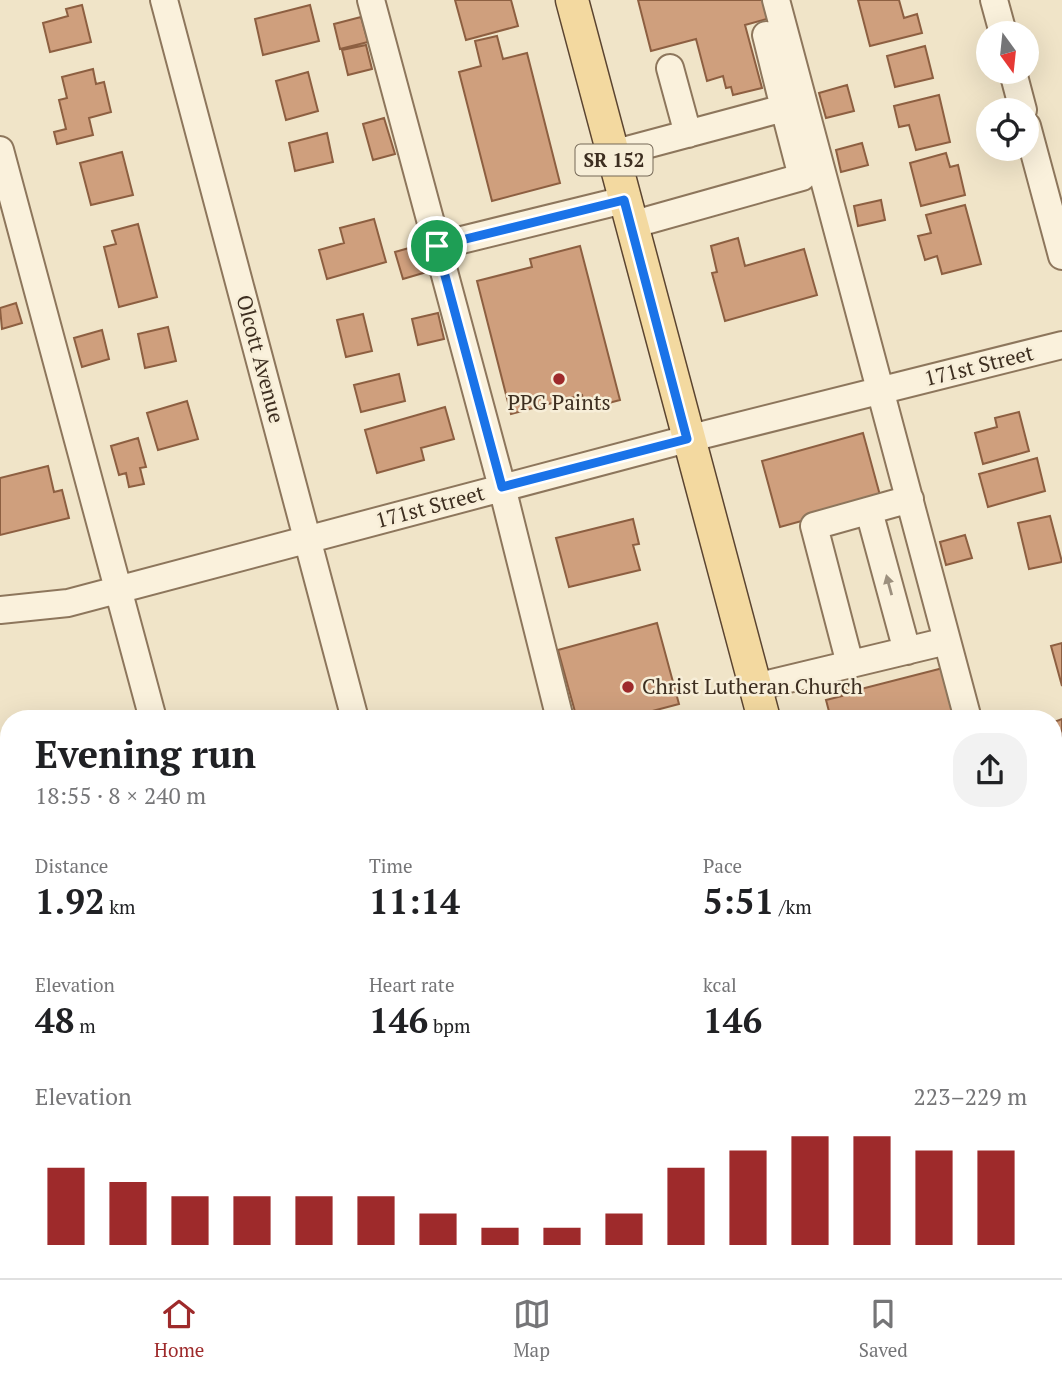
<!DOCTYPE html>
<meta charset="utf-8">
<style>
body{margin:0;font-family:"PT Serif",serif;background:#f2f2f2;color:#202124;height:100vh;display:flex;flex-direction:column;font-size:26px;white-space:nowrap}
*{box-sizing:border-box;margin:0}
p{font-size:23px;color:#757577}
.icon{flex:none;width:38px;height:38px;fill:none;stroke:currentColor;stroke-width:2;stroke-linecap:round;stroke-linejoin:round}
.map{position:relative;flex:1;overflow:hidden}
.panel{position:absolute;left:0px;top:710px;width:1062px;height:569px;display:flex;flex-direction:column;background:#fff;border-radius:28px 28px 0 0;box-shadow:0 7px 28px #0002}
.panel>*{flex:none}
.needle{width:46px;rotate:165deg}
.controls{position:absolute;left:976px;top:21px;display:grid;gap:14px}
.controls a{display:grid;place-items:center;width:63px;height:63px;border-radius:50%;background:#fff;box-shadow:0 7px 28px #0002;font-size:35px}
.pin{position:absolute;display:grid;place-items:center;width:60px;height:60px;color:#fff;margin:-30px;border:4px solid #fff;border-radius:50%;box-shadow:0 2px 7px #0007}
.round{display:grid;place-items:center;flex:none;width:74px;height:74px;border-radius:28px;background:#f2f2f2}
.head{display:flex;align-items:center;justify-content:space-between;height:119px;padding:0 35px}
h1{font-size:38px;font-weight:700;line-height:52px}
.stats{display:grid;grid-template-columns:repeat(3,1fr);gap:10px;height:119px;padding:7px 35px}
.stats div{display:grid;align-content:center}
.stats b{font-size:35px;font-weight:700}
.stats small{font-size:19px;font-weight:400}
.stats p{font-size:19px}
.chart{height:196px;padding:14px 35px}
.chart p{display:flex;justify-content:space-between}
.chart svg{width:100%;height:126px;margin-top:7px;stroke:#9e2a2b;stroke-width:6}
.menu{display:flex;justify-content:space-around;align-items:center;height:98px;border-top:2px solid #e0e0e0;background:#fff;font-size:19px;color:#757577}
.menu a{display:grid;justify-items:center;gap:4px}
.menu .on{color:#9e2a2b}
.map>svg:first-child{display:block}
</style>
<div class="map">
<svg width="1062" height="1278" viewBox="0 0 1062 1278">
<rect width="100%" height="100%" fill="#f0e4c8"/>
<!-- green -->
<path fill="#c9cf9b" d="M0,992L9,1024V1270L75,1271L77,1278H0Z"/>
<!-- building -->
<path fill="#cf9f7d" stroke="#8d5f41" stroke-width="2" d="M455,0H511L518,26L466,40Z
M638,0H769L774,17L745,25L762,88L733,95L731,87L726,88L723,76L707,81L696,39L651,51Z
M858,0H899L904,18L917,14L922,33L870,46Z
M82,5L91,42L50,52L43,23L68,16L66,9Z
M310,5L319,41L263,55L255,19Z
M361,17L368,42L340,49L334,24Z
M497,36L503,59L527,53L560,183L492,201L459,72L481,66L475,41Z
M366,45L372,69L348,75L342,50Z
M925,46L933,78L895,87L887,56Z
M93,69L96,84L104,82L111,112L89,118L93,135L57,144L54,132L66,129L59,100L67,98L62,77Z
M308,72L318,111L286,120L276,81Z
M847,85L854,111L826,118L819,93Z
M939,95L950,142L916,150L909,125L899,127L894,106Z
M384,118L395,154L373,160L363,124Z
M327,133L333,162L295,171L289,143Z
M862,143L868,165L841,172L836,150Z
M122,152L133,195L91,205L80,163Z
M946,153L950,167L958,165L965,195L921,206L910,163Z
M881,200L885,220L858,226L854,206Z
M965,205L981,264L942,274L937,256L925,260L918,236L931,233L926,215Z
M374,219L386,262L327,279L319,250L344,243L340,228Z
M138,224L157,297L119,307L104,247L116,244L112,231Z
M738,238L745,266L804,249L817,295L725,321L712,273L717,272L711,246Z
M423,244L430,271L403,279L395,252Z
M580,246L620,400L586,409L582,395L511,414L477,281L532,267L530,259Z
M16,303L22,323L2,329L0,308Z
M438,313L444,339L418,345L412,319Z
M363,314L372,351L346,357L337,320Z
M168,327L176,361L145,368L138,334Z
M102,330L109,359L82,367L74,338Z
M399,374L405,401L361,412L354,385Z
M187,401L198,439L158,450L147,413Z
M445,407L454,439L421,448L424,460L377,473L365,430Z
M1019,412L1029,451L983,464L975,433L997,427L995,418Z
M863,433L881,499L780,527L762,461Z
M138,438L146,467L140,468L144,484L129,487L126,473L119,475L111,446Z
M1037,458L1045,491L988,507L979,474Z
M48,466L54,492L62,490L69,518L0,535V478Z
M1050,516L1062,562L1029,569L1018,523Z
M633,519L639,544L633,545L640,570L569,587L556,538Z
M965,535L972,558L946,565L940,542Z
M657,623L679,704L622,719H577L558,650Z
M1062,643V686L1051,646Z
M943,668L956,719H831L826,700L842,696L840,688L860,682L861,689Z
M1062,719V761L1054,728V722Z
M1062,910V941L1054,943V912Z
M1054,1249L1061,1278H979L977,1271L980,1270H1054Z"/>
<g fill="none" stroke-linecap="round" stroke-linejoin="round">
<defs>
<path id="minor" d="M164,0L355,719
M371,0L502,487L560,719
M776,0L968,719
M994,0L1003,33
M766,35L784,108
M670,68L688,134
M1013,72L1023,110
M1027,126L1062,256
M0,150L153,719
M612,154L784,108L802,177L631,225
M437,246L624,200
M869,511L907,651
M0,610L68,603L687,439L1062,345
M850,664L814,526L910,499
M755,687L947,641
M0,944L9,977
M1054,1042L1062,1073
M87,1270L89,1278
M300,1270L302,1278
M500,1270L502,1278
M707,1270L709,1278
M882,1278L910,1270"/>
<path id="major" d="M572,0L764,719
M914,1270L916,1278"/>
</defs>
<!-- minor casing -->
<use href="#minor" stroke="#8d765c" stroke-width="30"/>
<!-- major casing -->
<use href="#major" stroke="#5b4430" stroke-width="35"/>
<!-- minor -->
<use href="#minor" stroke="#faf1dc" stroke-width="26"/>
<!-- major -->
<use href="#major" stroke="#f3d9a0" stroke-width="32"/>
</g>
<!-- one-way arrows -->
<defs><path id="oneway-solid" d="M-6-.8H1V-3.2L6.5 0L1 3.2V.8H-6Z" transform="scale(1.75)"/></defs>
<use fill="#9c907e" href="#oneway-solid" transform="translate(889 585) rotate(-105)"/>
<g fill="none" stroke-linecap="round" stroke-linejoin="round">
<defs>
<path id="route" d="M624,200L687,439L502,487L437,246Z"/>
</defs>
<!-- route casing -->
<use href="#route" stroke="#fff" stroke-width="14"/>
<!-- route -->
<use href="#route" stroke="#1a73e8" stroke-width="9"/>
</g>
<!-- markers -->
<g fill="#9e2a2b" stroke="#f7eed8" stroke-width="2.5">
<circle cx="559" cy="379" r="7"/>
<circle cx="628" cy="687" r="7"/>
</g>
<g text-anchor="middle" stroke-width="5" stroke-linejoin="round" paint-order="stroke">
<!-- shield labels -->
<rect fill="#f7eed8" stroke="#756857" stroke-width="2" x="575.5" y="144.5" width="77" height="31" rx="5"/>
<g font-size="19" font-weight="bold" fill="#3d2e20">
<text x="614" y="167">SR 152</text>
</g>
<!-- street labels -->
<g font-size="21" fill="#3d2e20" stroke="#f7eed8">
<text transform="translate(260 359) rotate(75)" y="7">Olcott Avenue</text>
<text transform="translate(979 366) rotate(-14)" y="7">171st Street</text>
<text transform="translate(430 507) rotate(-15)" y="7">171st Street</text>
</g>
<!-- poi labels -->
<g font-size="21" fill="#3d2e20" stroke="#f7eed8">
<text x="559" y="410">PPG Paints</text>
<text x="642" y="694" text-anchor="start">Christ Lutheran Church</text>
</g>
</g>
</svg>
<div class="controls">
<a><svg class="needle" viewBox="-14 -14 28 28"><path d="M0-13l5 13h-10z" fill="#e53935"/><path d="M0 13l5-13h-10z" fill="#757577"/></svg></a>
<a><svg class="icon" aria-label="locate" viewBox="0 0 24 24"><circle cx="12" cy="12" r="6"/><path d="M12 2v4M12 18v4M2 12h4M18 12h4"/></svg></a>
</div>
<div class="pin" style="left:437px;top:246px;background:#1e9e55"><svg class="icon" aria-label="arrive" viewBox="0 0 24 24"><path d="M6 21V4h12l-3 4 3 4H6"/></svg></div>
<section class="panel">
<div class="head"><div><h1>Evening run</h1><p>18:55 · 8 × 240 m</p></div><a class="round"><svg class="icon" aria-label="share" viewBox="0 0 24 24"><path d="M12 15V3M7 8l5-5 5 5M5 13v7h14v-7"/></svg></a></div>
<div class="stats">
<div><p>Distance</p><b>1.92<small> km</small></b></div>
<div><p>Time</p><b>11:14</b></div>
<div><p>Pace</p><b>5:51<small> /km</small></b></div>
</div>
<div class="stats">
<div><p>Elevation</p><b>48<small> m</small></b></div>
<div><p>Heart rate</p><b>146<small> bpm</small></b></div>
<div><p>kcal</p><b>146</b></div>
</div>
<div class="chart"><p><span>Elevation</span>223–229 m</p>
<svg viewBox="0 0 160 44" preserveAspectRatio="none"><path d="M5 44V17M15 44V22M25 44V27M35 44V27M45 44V27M55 44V27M65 44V33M75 44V38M85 44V38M95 44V33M105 44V17M115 44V11M125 44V6M135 44V6M145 44V11M155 44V11"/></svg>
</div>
</section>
</div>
<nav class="menu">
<a class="on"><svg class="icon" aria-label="home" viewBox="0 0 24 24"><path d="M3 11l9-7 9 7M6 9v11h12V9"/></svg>Home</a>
<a><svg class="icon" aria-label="map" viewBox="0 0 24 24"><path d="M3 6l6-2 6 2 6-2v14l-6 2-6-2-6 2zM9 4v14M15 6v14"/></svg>Map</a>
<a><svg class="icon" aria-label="saved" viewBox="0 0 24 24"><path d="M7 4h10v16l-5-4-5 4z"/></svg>Saved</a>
</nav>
